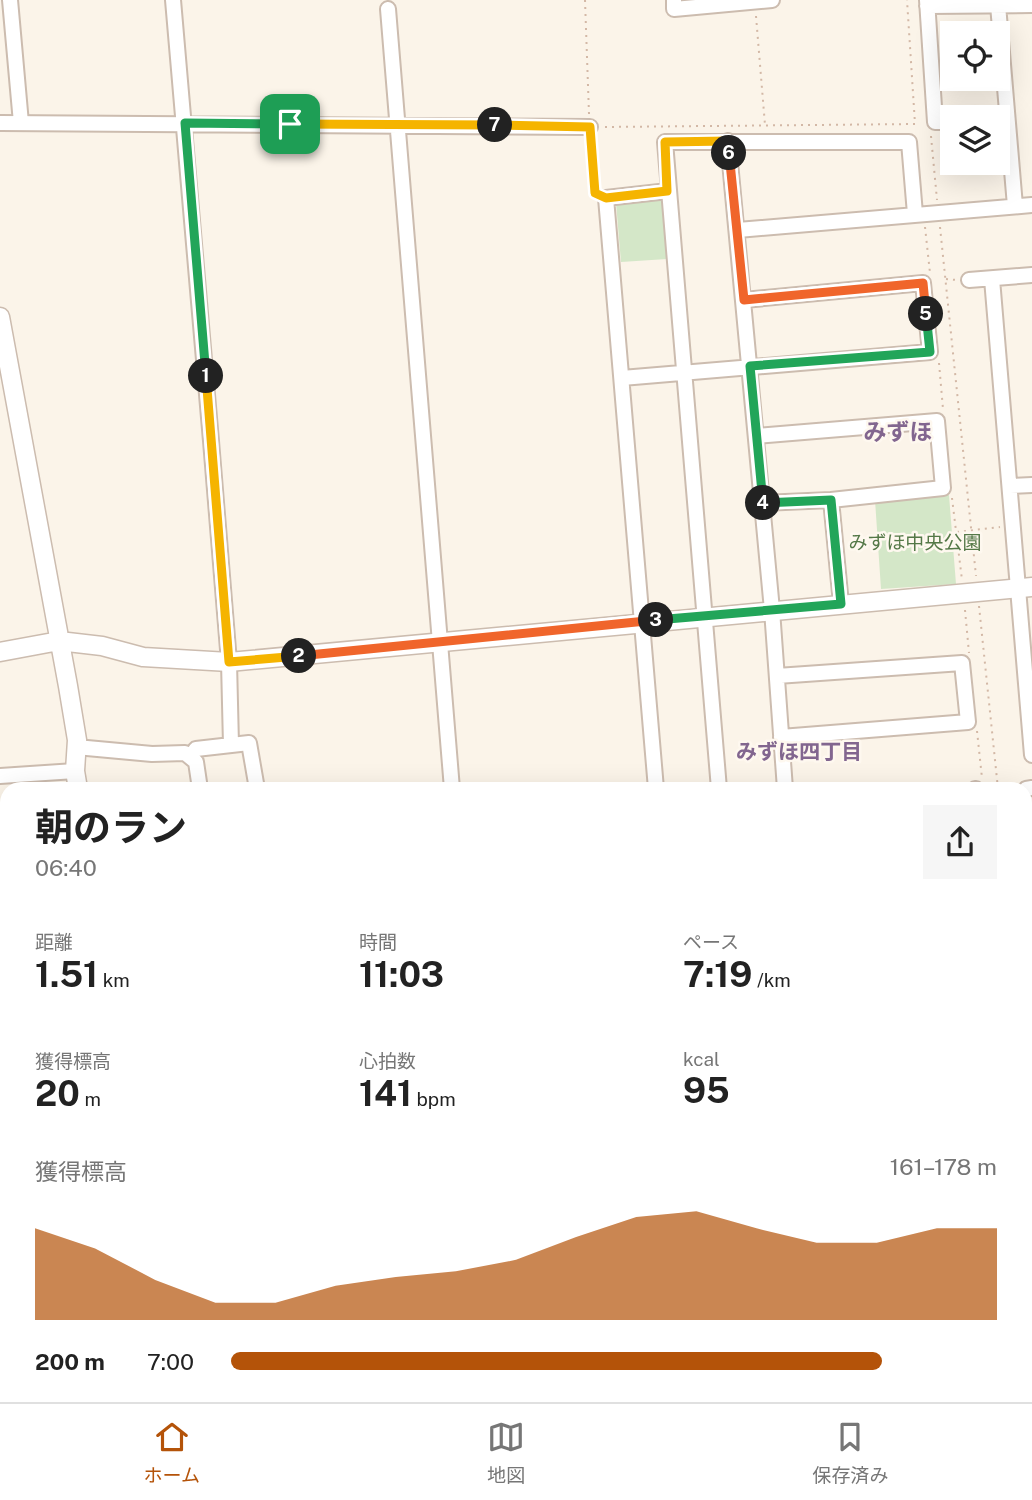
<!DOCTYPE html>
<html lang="ja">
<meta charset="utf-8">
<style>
body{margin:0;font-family:"Public Sans","Noto Sans JP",sans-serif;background:#f6f6f6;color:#222;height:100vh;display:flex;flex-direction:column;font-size:26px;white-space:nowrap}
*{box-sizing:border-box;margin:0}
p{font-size:23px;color:#767676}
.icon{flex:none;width:38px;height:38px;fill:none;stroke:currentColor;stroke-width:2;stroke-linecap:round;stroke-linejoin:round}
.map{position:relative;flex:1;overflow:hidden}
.side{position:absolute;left:0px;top:782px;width:1032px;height:621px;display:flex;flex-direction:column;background:#fff;border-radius:21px 21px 0 0;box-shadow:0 7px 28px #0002}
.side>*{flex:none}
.tools{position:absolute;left:940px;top:21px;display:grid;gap:14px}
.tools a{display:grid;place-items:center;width:70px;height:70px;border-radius:0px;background:#fff;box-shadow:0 7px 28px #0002;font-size:35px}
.pin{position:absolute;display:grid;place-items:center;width:60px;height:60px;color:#fff;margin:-30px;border-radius:14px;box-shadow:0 4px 10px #0006}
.km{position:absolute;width:35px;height:35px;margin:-18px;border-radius:50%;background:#222;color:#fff;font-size:19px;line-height:35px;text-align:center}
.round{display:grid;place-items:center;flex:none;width:74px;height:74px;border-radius:0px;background:#f6f6f6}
.headline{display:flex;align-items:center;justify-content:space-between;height:119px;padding:0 35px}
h1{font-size:38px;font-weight:700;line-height:52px}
.stats{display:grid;grid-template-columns:repeat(3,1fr);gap:10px;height:119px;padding:7px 35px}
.stats div{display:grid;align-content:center}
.stats b{font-size:35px;font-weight:700}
.stats small{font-size:19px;font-weight:400}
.stats p{font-size:19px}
.chart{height:196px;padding:14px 35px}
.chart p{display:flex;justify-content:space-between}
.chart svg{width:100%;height:126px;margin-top:7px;fill:#b45309;opacity:.7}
ul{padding:0 35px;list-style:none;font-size:23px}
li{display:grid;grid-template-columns:112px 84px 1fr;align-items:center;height:52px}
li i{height:18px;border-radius:9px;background:#b45309}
.dock{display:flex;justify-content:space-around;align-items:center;height:98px;border-top:2px solid #e0e0e0;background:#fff;font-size:19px;color:#767676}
.dock a{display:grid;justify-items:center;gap:4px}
.dock .current{color:#b45309}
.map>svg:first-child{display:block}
</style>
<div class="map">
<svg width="1032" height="1402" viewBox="0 0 1032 1402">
<rect width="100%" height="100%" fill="#fbf4e9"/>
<!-- green -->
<path fill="#d4e7c8" d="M662,198L667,259L621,262L616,203Z
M949,495L956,584L881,589L875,500Z"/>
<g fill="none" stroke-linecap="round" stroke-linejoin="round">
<!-- stream -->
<path stroke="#a6ccd4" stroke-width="3.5" d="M0,1020L7,1022
M350,1396L353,1402"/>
<defs>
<path id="minor" d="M10,0L21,123
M173,0L211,441L229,662L231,745
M674,0V9L772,0
M927,0L935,122H952
M998,5L1015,206
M927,6L1032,5
M388,9L452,789
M0,123L590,127
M728,141L772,610L785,789
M738,230L1032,205
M992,279L1032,755
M969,280L1032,275
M622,378L930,352L923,283L744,300
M756,436L937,421L943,488L831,500L762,503
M1010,486L1032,485
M831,500L841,604
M777,676L962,663L968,722L781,737
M76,747L152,754L185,753L196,762L200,789
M190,757L196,749L249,743L257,789
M0,776L75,771
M656,789L606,198L668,191
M719,789L665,142H909L915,214
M975,789H976
M1026,789L1032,788
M0,912L7,911
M0,1028L7,1030
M0,1298L7,1310
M56,1396L59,1402
M452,1396V1402
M647,1396L648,1402
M844,1396L845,1402"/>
<path id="tertiary" d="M0,317L68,686L77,740L75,771L78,789
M0,652L59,641L102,646L143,657L229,662L1032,587
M1026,1087H1032
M0,1171H7
M257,1396V1402"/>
</defs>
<!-- minor casing -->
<use href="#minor" stroke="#ccbcaf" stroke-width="18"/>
<!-- tertiary casing -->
<use href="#tertiary" stroke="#ccbcaf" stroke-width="21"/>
<!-- path -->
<path stroke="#d3b8a6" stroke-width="2" stroke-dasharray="2 5" stroke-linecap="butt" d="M585,0L589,114
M756,16L765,125
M605,127L915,124L907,0
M931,136L937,200
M591,141L595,191
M925,227L930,273
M940,227L976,576
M946,279L957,280
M939,363L943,409
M952,498L962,580
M957,532L1000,527
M979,606L998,789
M965,610L969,653
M977,731L982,778
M1026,865H1032
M1026,1047L1027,1070
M1026,1292L1032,1378"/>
<!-- minor -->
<use href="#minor" stroke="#fff" stroke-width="14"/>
<!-- tertiary -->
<use href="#tertiary" stroke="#fff" stroke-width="18"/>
</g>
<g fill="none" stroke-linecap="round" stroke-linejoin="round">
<defs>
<path id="split-1" d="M206,376L185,123L290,124"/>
<path id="split-2" d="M206,376L229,662L299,656"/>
<path id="split-3" d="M299,656L656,620"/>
<path id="split-4" d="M656,620L841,604L831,500L763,503"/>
<path id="split-5" d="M763,503L750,366L930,352L926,314"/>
<path id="split-6" d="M729,153L744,300L923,283L926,314"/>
<path id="split-7" d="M495,125L590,127L595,193L606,198L667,191L665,142L728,141L729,153"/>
<path id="split-8" d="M290,124L495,125"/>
</defs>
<!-- split-1 casing -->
<use href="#split-1" stroke="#fff" stroke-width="14"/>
<!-- split-2 casing -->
<use href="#split-2" stroke="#fff" stroke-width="14"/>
<!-- split-3 casing -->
<use href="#split-3" stroke="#fff" stroke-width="14"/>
<!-- split-4 casing -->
<use href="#split-4" stroke="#fff" stroke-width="14"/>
<!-- split-5 casing -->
<use href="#split-5" stroke="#fff" stroke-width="14"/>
<!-- split-6 casing -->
<use href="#split-6" stroke="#fff" stroke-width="14"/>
<!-- split-7 casing -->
<use href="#split-7" stroke="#fff" stroke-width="14"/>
<!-- split-8 casing -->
<use href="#split-8" stroke="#fff" stroke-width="14"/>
<!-- split-1 -->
<use href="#split-1" stroke="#22a559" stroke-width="9"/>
<!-- split-2 -->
<use href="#split-2" stroke="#f5b400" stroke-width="9"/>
<!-- split-3 -->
<use href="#split-3" stroke="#f0652b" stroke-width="9"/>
<!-- split-4 -->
<use href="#split-4" stroke="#22a559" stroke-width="9"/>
<!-- split-5 -->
<use href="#split-5" stroke="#22a559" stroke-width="9"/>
<!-- split-6 -->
<use href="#split-6" stroke="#f0652b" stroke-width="9"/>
<!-- split-7 -->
<use href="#split-7" stroke="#f5b400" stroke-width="9"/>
<!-- split-8 -->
<use href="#split-8" stroke="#f5b400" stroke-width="9"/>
</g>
<g text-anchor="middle" stroke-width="5" stroke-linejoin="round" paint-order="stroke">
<!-- park labels -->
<g font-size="19" fill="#547847" stroke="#fef8ef">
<text x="915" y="549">みずほ中央公園</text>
</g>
<!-- neighbourhood labels -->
<g font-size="21" font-weight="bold" fill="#82668f" stroke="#fef8ef">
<text x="799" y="759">みずほ四丁目</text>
</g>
<!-- quarter labels -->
<g font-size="23" font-weight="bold" fill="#82668f" stroke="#fef8ef">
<text x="898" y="440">みずほ</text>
</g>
</g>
</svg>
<div class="tools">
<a><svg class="icon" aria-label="locate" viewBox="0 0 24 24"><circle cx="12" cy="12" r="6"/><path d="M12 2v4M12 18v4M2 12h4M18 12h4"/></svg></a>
<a><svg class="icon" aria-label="layers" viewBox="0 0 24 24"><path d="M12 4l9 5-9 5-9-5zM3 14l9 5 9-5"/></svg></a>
</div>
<div class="pin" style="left:290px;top:124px;background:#1e9e55"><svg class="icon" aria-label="arrive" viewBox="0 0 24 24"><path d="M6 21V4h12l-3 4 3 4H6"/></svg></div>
<b class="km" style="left:206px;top:376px">1</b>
<b class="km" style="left:299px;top:656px">2</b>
<b class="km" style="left:656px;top:620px">3</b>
<b class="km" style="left:763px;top:503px">4</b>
<b class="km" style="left:926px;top:314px">5</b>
<b class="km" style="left:729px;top:153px">6</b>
<b class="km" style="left:495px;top:125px">7</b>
<section class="side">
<div class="headline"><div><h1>朝のラン</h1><p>06:40</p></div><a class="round"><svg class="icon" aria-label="share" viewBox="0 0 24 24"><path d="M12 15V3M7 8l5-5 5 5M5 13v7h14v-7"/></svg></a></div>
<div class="stats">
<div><p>距離</p><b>1.51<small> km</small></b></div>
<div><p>時間</p><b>11:03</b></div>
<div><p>ペース</p><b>7:19<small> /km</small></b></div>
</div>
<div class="stats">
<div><p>獲得標高</p><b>20<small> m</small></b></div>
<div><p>心拍数</p><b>141<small> bpm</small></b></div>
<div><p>kcal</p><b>95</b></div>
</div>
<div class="chart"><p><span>獲得標高</span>161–178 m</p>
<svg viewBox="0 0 160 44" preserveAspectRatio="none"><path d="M0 44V12L10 19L20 30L30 38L40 38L50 32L60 29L70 27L80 23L90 15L100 8L110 6L120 12L130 17L140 17L150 12L160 12V44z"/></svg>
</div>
<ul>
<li><b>200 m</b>7:00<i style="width:85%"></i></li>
</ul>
</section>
</div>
<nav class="dock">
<a class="current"><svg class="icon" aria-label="home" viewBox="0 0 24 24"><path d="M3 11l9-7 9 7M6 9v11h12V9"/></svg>ホーム</a>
<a><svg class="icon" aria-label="map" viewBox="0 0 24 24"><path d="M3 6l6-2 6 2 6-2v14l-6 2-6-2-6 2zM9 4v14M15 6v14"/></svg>地図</a>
<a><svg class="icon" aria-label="saved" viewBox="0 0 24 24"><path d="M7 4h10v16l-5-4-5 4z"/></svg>保存済み</a>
</nav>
